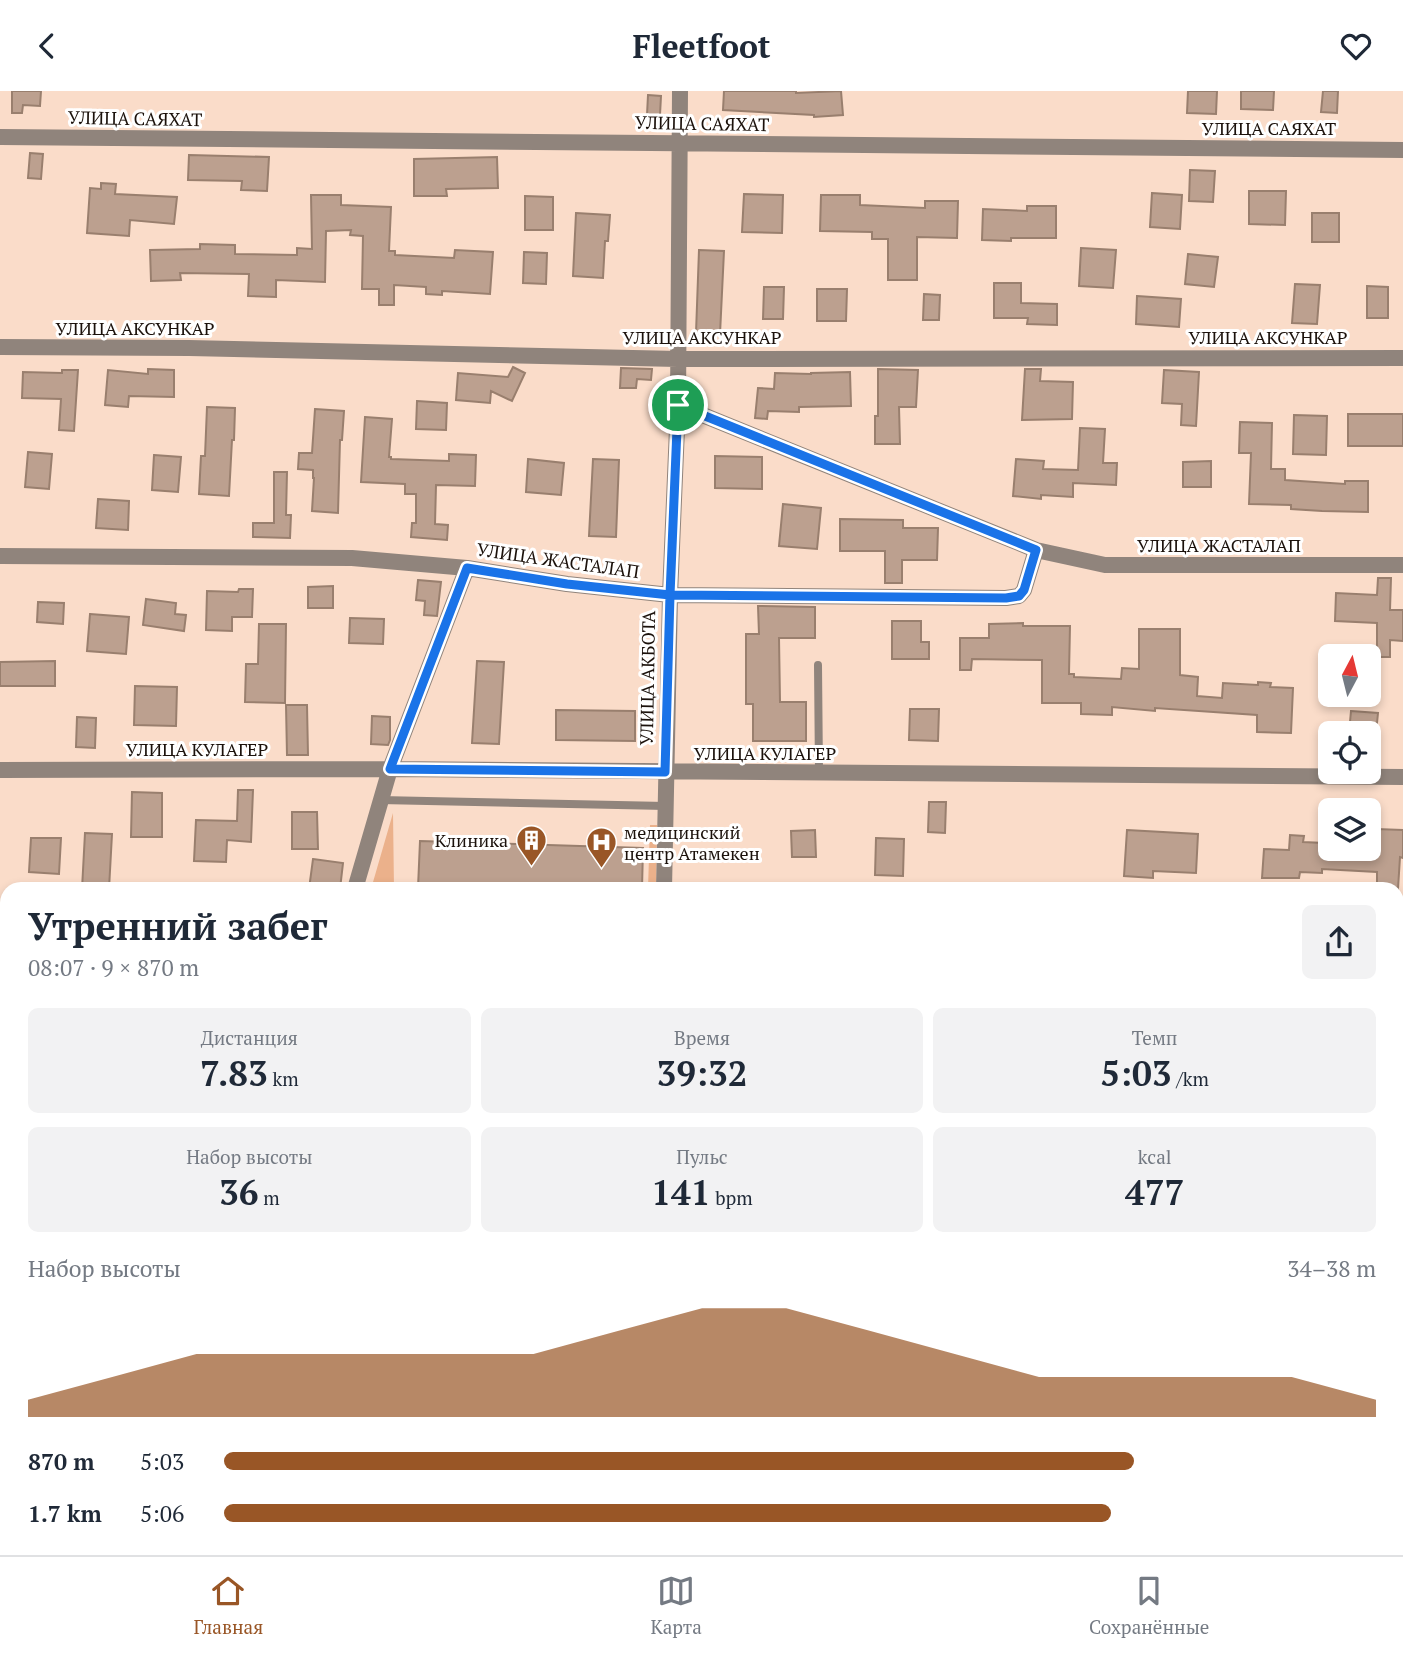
<!DOCTYPE html>
<html lang="ru">
<meta charset="utf-8">
<style>
body{margin:0;font-family:"PT Serif",serif;background:#f2f2f3;color:#1f2937;height:100vh;display:flex;flex-direction:column;font-size:26px;white-space:nowrap}
*{box-sizing:border-box;margin:0}
p{font-size:23px;color:#747a83}
.icon{flex:none;width:38px;height:38px;fill:none;stroke:currentColor;stroke-width:2;stroke-linecap:round;stroke-linejoin:round}
.map{position:relative;flex:1;overflow:hidden}
.sheet{position:absolute;left:0px;top:791px;width:1404px;height:674px;display:flex;flex-direction:column;background:#fff;border-radius:21px 21px 0 0;box-shadow:0 4px 10px #0003}
.sheet>*{flex:none}
.needle{width:46px;rotate:7deg}
.controls{position:absolute;left:1318px;top:553px;display:grid;gap:14px}
.controls a{display:grid;place-items:center;width:63px;height:63px;border-radius:10px;background:#fff;box-shadow:0 4px 10px #0003;font-size:35px}
.pin{position:absolute;display:grid;place-items:center;width:60px;height:60px;color:#fff;margin:-30px;border:4px solid #fff;border-radius:50%;box-shadow:0 2px 7px #0007}
.round{display:grid;place-items:center;flex:none;width:74px;height:74px;border-radius:10px;background:#f2f2f3}
.headline{display:flex;align-items:center;justify-content:space-between;height:119px;padding:0 28px}
h1{font-size:38px;font-weight:800;line-height:52px}
.stats{display:grid;grid-template-columns:repeat(3,1fr);gap:10px;height:119px;padding:7px 28px}
.stats div{display:grid;align-content:center;border-radius:10px;background:#f2f2f3;text-align:center}
.stats b{font-size:35px;font-weight:800}
.stats small{font-size:19px;font-weight:400}
.stats p{font-size:19px}
.chart{height:196px;padding:14px 28px}
.chart p{display:flex;justify-content:space-between}
.chart svg{width:100%;height:126px;margin-top:7px;fill:#995626;opacity:.7}
ul{padding:0 28px;list-style:none;font-size:23px}
li{display:grid;grid-template-columns:112px 84px 1fr;align-items:center;height:52px}
li i{height:18px;border-radius:9px;background:#995626}
header{display:flex;justify-content:space-between;align-items:center;height:91px;padding:0 28px;background:#fff;font-size:32px;font-weight:800}
.tab-bar{display:flex;justify-content:space-around;align-items:center;height:98px;border-top:2px solid #e0e1e3;background:#fff;font-size:19px;color:#747a83}
.tab-bar a{display:grid;justify-items:center;gap:4px}
.tab-bar .selected{color:#995626}
.map>svg:first-child{display:block}
</style>
<header><svg class="icon" aria-label="back" viewBox="0 0 24 24"><path d="M15 5l-7 7 7 7"/></svg>Fleetfoot<svg class="icon" aria-label="heart" viewBox="0 0 24 24"><path d="M12 20l-8-8c-3-5 5-10 8-4 3-6 11-1 8 4z"/></svg></header>
<div class="map">
<svg width="1403" height="1464" viewBox="0 0 1403 1464">
<rect width="100%" height="100%" fill="#fadcc9"/>
<!-- green -->
<path fill="#ebb18b" d="M393,722L394,798H371Z
M650,734H657L656,798H648Z"/>
<!-- building -->
<path fill="#bca08f" stroke="#997f6e" stroke-width="2" d="M12,0H41L40,15L23,14L22,22H12Z
M724,0H796V2L841,0L843,24L814,26V24L723,19Z
M1188,0H1217L1216,23L1187,22Z
M1241,0H1274L1273,19L1241,18Z
M1323,0H1338L1337,22L1321,21Z
M648,4L661,5L660,24H647Z
M30,62L43,63L41,88L28,87Z
M189,64L269,66L267,100L241,99L242,90L188,89Z
M497,66L498,97L446,98L447,105H414V68Z
M1190,79L1215,80L1213,111L1189,110Z
M101,92L116,93L115,103L177,106L174,133L130,129L129,145L87,142L90,97L101,98Z
M1249,100H1286L1285,134L1249,133Z
M1152,102L1182,104L1180,138L1150,136Z
M744,103L783,104L782,142L742,141Z
M311,104H341V114L391,116L389,160H395V164L454,167L455,159L493,161L490,203L442,200V204L426,203V196L394,194V214H379V198H362L363,145L350,144L351,139L326,140L325,191L276,189V206L248,205L249,183L180,182L181,189L151,190L150,159L200,158V153L235,154V163L297,164V157L312,158Z
M821,104H860V114L925,117V110H958L957,147L917,146V189H888V148H872V141L820,140Z
M525,105L553,106V139H525Z
M1027,115H1056V147H1011V150L982,149L983,118L1027,120Z
M576,122L610,124L608,150H605L603,187L573,185Z
M1312,122H1339V151H1312Z
M1081,157L1116,159L1113,197L1079,195Z
M699,159L724,160L720,243L696,242Z
M524,161L547,162L546,193L523,192Z
M1188,163L1218,166L1214,196L1185,193Z
M994,192H1021V212L1057,213V234L1027,233L1028,227H994Z
M1295,193L1320,194L1317,233L1292,232Z
M1367,195L1388,196V227H1367Z
M764,196H784L783,228H763Z
M817,198H847L846,230H817Z
M924,203L940,204L939,229H923Z
M1137,205L1181,208L1179,236L1136,233Z
M513,276L525,282L512,310L491,300L490,312L456,309L458,282L508,286Z
M621,277L652,278L651,289L637,288L636,297H620Z
M148,278L174,279V306L129,305L128,316L105,314L108,279L148,283Z
M878,278L918,279L916,316H899L900,353H875V325H878Z
M1025,278H1041L1040,290L1073,291L1072,328L1022,329Z
M62,279H78L74,340L59,339L61,308L22,307L23,281L62,282Z
M1164,279L1199,281L1196,335L1181,334L1182,313L1162,312Z
M850,281L851,315L799,316V321L768,320L767,328L755,327L758,297L774,298L775,282L811,283V282Z
M417,310L447,312L446,339L416,338Z
M207,316L235,317L234,349H232L229,405L199,403L201,365H205Z
M315,318L344,320L342,349H340L338,422L312,420L314,387H313V379L298,378L299,362H312Z
M1348,323H1403V355H1348Z
M1294,324L1327,325L1326,364L1293,363Z
M365,326L392,328L389,366H391V368L449,370V363L476,364L475,395L436,394L435,433L448,434L447,449L411,446L412,432H416V403H405V393L361,391Z
M1240,331L1272,332L1271,378H1285V389L1345,393V390H1368V421L1322,420L1291,418V414L1249,413L1251,362H1239Z
M1080,337L1105,338L1103,372H1117L1116,394L1073,392V406L1041,404V408L1013,405L1016,368L1044,370L1043,378L1078,379Z
M28,361L52,363L49,398L25,396Z
M154,364L181,366L178,401L152,399Z
M715,365L762,366V398L715,397Z
M528,368L564,372L561,404L526,401Z
M593,368L619,369L616,446L589,445Z
M1211,370V396H1183V371Z
M274,381H287L286,424H291L290,447L253,446V432H274Z
M98,408L129,410L128,439L96,437Z
M783,413L821,417L817,458L779,455Z
M840,428L903,429V437H938L937,469H902V492H885V460H840Z
M1378,487H1391L1390,519H1403V550L1390,549V566H1377V532L1335,530L1336,502L1377,504Z
M418,489L441,491L437,525L424,524L425,510L416,509Z
M333,495V517H308V496Z
M239,498H253L252,526H232V540L206,539L207,500L238,501Z
M146,508L176,512L175,523L186,524L184,540L143,534Z
M38,511L64,512L63,533L37,531Z
M758,515L815,516V547H779L780,611H806V650H753V613H746V543H759Z
M90,523L129,526L126,563L87,560Z
M350,527L384,528L383,553L349,552Z
M892,530H921V551H929V568H892Z
M1023,532V535H1070L1069,583H1074V586L1121,588L1122,577L1139,578V538H1180V584L1198,586L1197,605L1222,607L1223,592L1258,594V591L1271,592L1270,596L1293,597L1291,642L1257,641V624L1155,617V620L1112,616V624L1081,623V612H1042V569L972,568L971,579H960V547H989V533Z
M259,533H286L285,612L245,611L246,573H258Z
M55,570V595H0V571Z
M477,570L504,571L499,653L472,652Z
M135,595L177,596L176,635L134,634Z
M286,614H307L308,664H287Z
M910,618H939L938,650L909,649Z
M556,619L635,620V650L556,649Z
M1351,620L1378,622L1376,642H1349Z
M372,625L390,626V649L388,654L371,653Z
M77,626L96,627L95,657L76,656Z
M238,699H253L251,751L227,749L226,771L194,770L196,729L237,730Z
M132,701L162,702V746H131Z
M929,711H946L945,742L928,741Z
M292,721H317L318,758H292Z
M1376,738L1403,739V767L1400,766L1398,798H1377V781L1322,778V782L1300,781L1299,787H1262L1264,758L1289,759L1290,744L1304,745L1303,751L1324,752L1323,758H1368V754L1375,755Z
M815,739L816,766H792L791,740Z
M1127,739L1198,743L1196,782L1153,780V787L1124,785Z
M85,742L112,743L109,798H82Z
M31,747H61L59,783L29,781Z
M876,747L904,748L903,785L875,784Z
M420,750L643,757L642,798L418,797Z
M313,768L343,772L340,798H309Z"/>
<g fill="none" stroke-linecap="round" stroke-linejoin="round">
<!-- lane -->
<path stroke="#90847c" stroke-width="8" d="M818,574L819,682
M380,709L666,715
M1396,1258L1403,1265
M1396,1414H1403
M135,1464V1458
M1096,1464V1458
M1267,1464V1458
M1302,1464V1458"/>
<!-- street -->
<path stroke="#90847c" stroke-width="16" d="M0,46L1403,59
M0,256L189,257L678,268L1403,267
M678,314L1036,459L1105,474H1403
M0,465L352,467L467,477L567,493L670,504L1006,507L1019,505L1024,499L1036,459
M0,679L390,678L1403,686
M355,798L390,678L467,477
M664,798L670,504L678,314L680,0
M0,893H7
M1396,894H1403
M0,1106H7
M1396,1110H1403
M0,1315H7
M664,1458V1464
M714,1458L716,1464
M817,1458V1464
M1017,1458V1464
M919,1464V1458"/>
</g>
<g fill="none" stroke-linecap="round" stroke-linejoin="round">
<defs>
<path id="route" d="M678,314L670,504L567,493L467,477L390,678L665,681L670,504L1006,507L1019,505L1024,499L1036,459L678,314"/>
</defs>
<!-- route casing -->
<use href="#route" stroke="#fff" stroke-width="14"/>
<!-- route -->
<use href="#route" stroke="#1a73e8" stroke-width="9"/>
</g>
<!-- icons -->
<defs>
<symbol id="building-pin" viewBox="-11 -11 22 30"><path d="M0 17L-7.5 6A9.5 9.5 0 1 1 7.5 6Z" fill="#995626" stroke="#fff"/><path d="M-4-6H4V6H1V3H-1V6H-4ZM-2.5-4.3h1.7v1.8h-1.7ZM.8-4.3h1.7v1.8H.8ZM-2.5-1h1.7V.8h-1.7ZM.8-1h1.7V.8H.8Z" fill="#fff"/></symbol>
<symbol id="hospital-pin" viewBox="-11 -11 22 30"><path d="M0 17L-7.5 6A9.5 9.5 0 1 1 7.5 6Z" fill="#995626" stroke="#fff"/><path d="M-5-5h3v3.5h4V-5h3V5h-3V1.5h-4V5h-3Z" fill="#fff"/></symbol>
</defs>
<g fill-rule="evenodd">
<use href="#building-pin" x="514" y="732" width="35" height="47"/>
<use href="#hospital-pin" x="584" y="734" width="35" height="47"/>
</g>
<g text-anchor="middle" stroke-width="6" stroke-linejoin="round" paint-order="stroke">
<!-- street labels -->
<g font-size="18" fill="#1b110b" stroke="#fff">
<text transform="translate(135 28) rotate(1)" y="6">УЛИЦА САЯХАТ</text>
<text transform="translate(702 33) rotate(1)" y="6">УЛИЦА САЯХАТ</text>
<text x="1269" y="44">УЛИЦА САЯХАТ</text>
<text x="135" y="244">УЛИЦА АКСУНКАР</text>
<text x="702" y="253">УЛИЦА АКСУНКАР</text>
<text x="1268" y="253">УЛИЦА АКСУНКАР</text>
<text x="1219" y="461">УЛИЦА ЖАСТАЛАП</text>
<text transform="translate(558 470) rotate(8)" y="6">УЛИЦА ЖАСТАЛАП</text>
<text transform="translate(648 587) rotate(-89)" y="6">УЛИЦА АКБОТА</text>
<text x="197" y="665">УЛИЦА КУЛАГЕР</text>
<text x="765" y="669">УЛИЦА КУЛАГЕР</text>
</g>
<!-- poi labels -->
<g font-size="18" fill="#1b110b" stroke="#fff" text-anchor="start">
<text x="624" y="748">медицинский<tspan x="624" dy="21">центр Атамекен</tspan></text>
<text x="508" y="756" text-anchor="end">Клиника</text>
</g>
</g>
</svg>
<div class="controls">
<a><svg class="needle" viewBox="-14 -14 28 28"><path d="M0-13l5 13h-10z" fill="#e53935"/><path d="M0 13l5-13h-10z" fill="#747a83"/></svg></a>
<a><svg class="icon" aria-label="locate" viewBox="0 0 24 24"><circle cx="12" cy="12" r="6"/><path d="M12 2v4M12 18v4M2 12h4M18 12h4"/></svg></a>
<a><svg class="icon" aria-label="layers" viewBox="0 0 24 24"><path d="M12 4l9 5-9 5-9-5zM3 14l9 5 9-5"/></svg></a>
</div>
<div class="pin" style="left:678px;top:314px;background:#1e9e55"><svg class="icon" aria-label="arrive" viewBox="0 0 24 24"><path d="M6 21V4h12l-3 4 3 4H6"/></svg></div>
<section class="sheet">
<div class="headline"><div><h1>Утренний забег</h1><p>08:07 · 9 × 870 m</p></div><a class="round"><svg class="icon" aria-label="share" viewBox="0 0 24 24"><path d="M12 15V3M7 8l5-5 5 5M5 13v7h14v-7"/></svg></a></div>
<div class="stats">
<div><p>Дистанция</p><b>7.83<small> km</small></b></div>
<div><p>Время</p><b>39:32</b></div>
<div><p>Темп</p><b>5:03<small> /km</small></b></div>
</div>
<div class="stats">
<div><p>Набор высоты</p><b>36<small> m</small></b></div>
<div><p>Пульс</p><b>141<small> bpm</small></b></div>
<div><p>kcal</p><b>477</b></div>
</div>
<div class="chart"><p><span>Набор высоты</span>34–38 m</p>
<svg viewBox="0 0 160 44" preserveAspectRatio="none"><path d="M0 44V38L10 30L20 22L30 22L40 22L50 22L60 22L70 14L80 6L90 6L100 14L110 22L120 30L130 30L140 30L150 30L160 38V44z"/></svg>
</div>
<ul>
<li><b>870 m</b>5:03<i style="width:79%"></i></li>
<li><b>1.7 km</b>5:06<i style="width:77%"></i></li>
</ul>
</section>
</div>
<nav class="tab-bar">
<a class="selected"><svg class="icon" aria-label="home" viewBox="0 0 24 24"><path d="M3 11l9-7 9 7M6 9v11h12V9"/></svg>Главная</a>
<a><svg class="icon" aria-label="map" viewBox="0 0 24 24"><path d="M3 6l6-2 6 2 6-2v14l-6 2-6-2-6 2zM9 4v14M15 6v14"/></svg>Карта</a>
<a><svg class="icon" aria-label="saved" viewBox="0 0 24 24"><path d="M7 4h10v16l-5-4-5 4z"/></svg>Сохранённые</a>
</nav>
